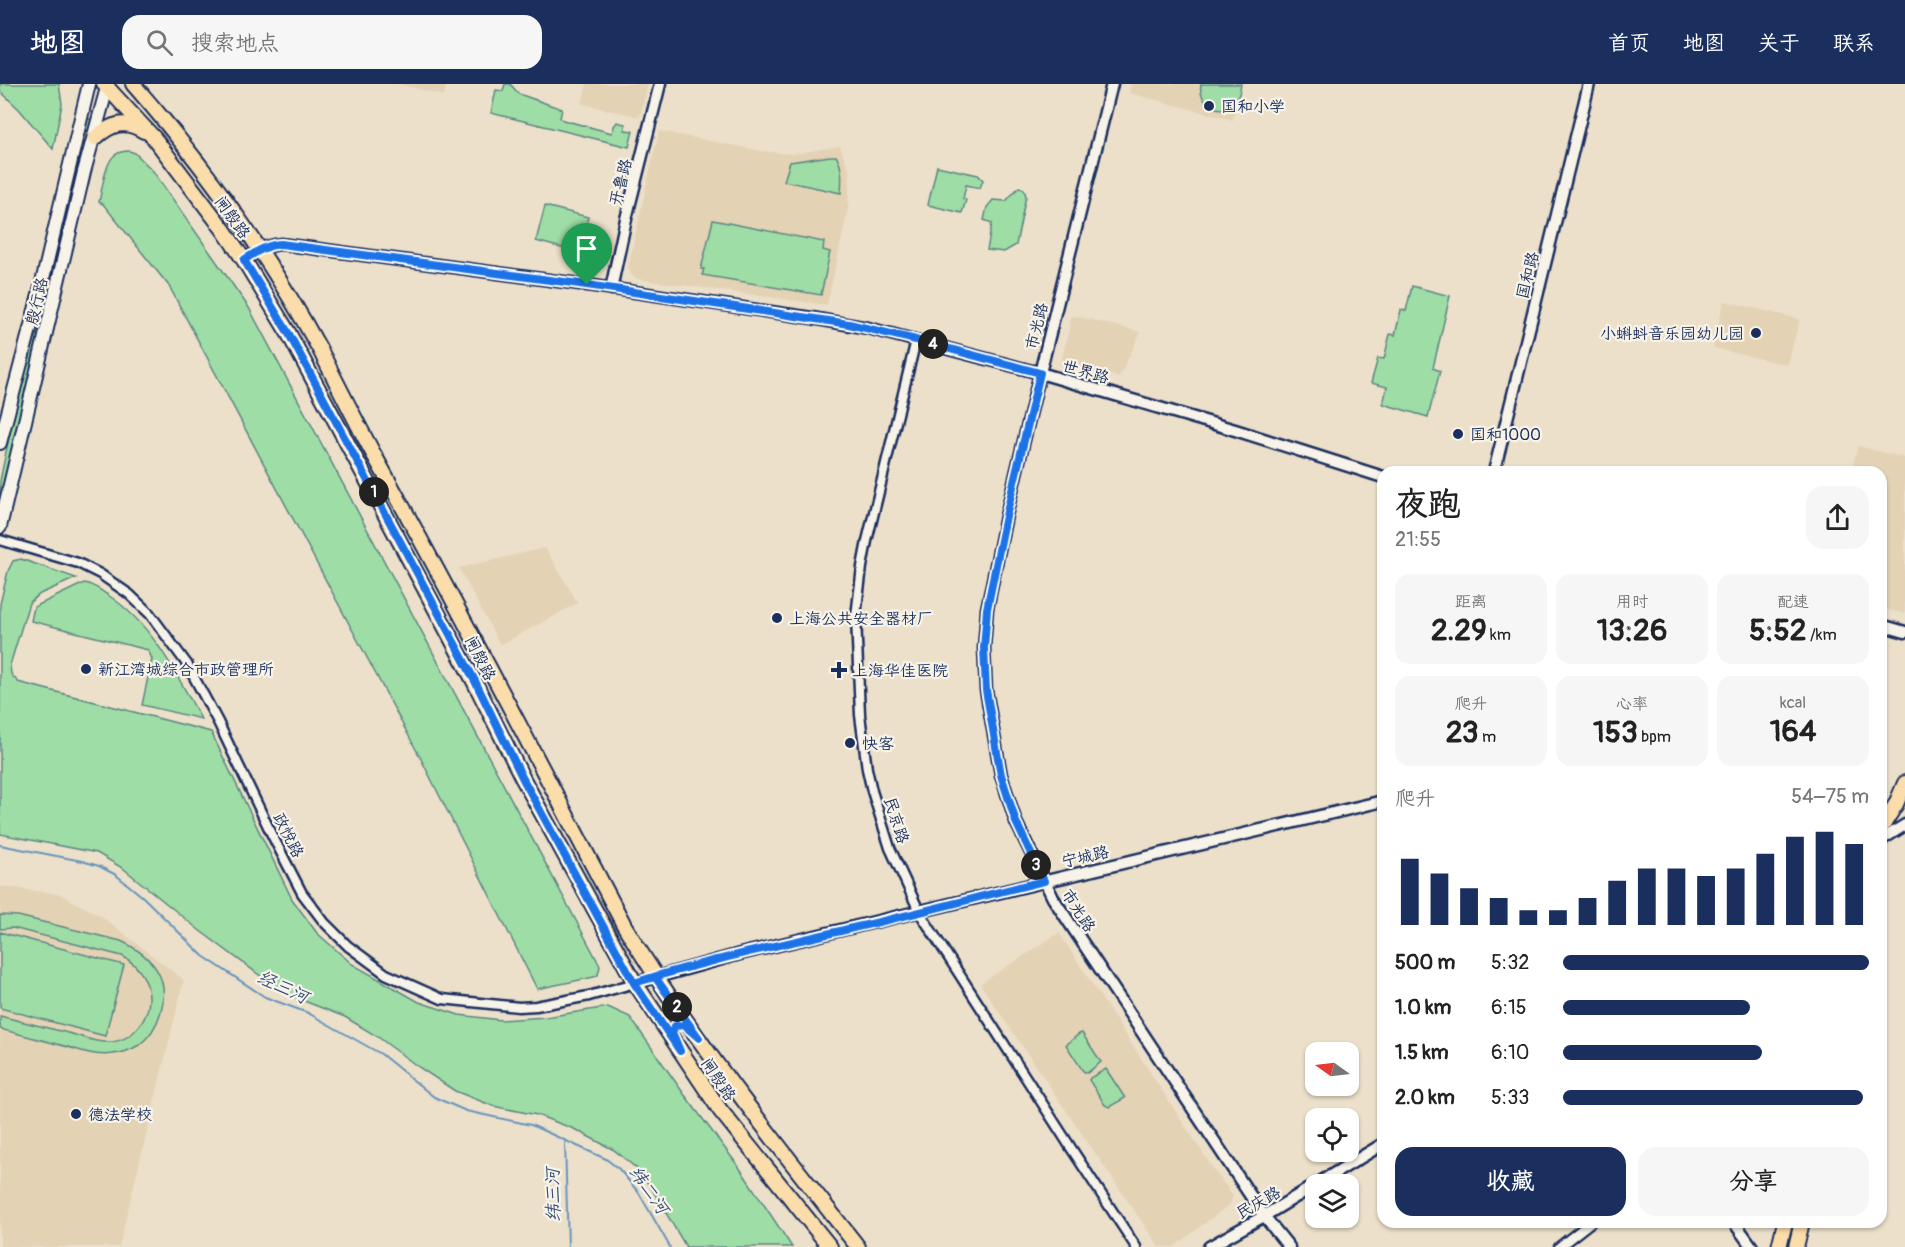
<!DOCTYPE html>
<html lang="zh">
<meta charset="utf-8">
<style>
body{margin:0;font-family:Pangolin,"LXGW WenKai TC",sans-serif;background:#f6f6f6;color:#222;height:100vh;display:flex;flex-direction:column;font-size:22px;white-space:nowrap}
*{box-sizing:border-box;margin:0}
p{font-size:20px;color:#767676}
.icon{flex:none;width:33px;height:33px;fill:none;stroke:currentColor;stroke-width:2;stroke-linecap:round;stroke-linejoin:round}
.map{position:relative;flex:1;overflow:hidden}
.side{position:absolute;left:1377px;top:382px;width:510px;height:762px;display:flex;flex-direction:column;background:#fff;border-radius:18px;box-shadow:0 2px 4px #0004}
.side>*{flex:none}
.needle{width:39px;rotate:284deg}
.buttons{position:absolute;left:1305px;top:958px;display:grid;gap:12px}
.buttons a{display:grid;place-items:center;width:54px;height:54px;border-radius:12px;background:#fff;box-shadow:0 2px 4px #0004;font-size:30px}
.pin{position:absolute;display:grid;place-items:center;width:51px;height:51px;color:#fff;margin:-62px -26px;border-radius:50% 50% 50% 0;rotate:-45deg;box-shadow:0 0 6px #0007}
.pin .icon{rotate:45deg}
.km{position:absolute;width:30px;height:30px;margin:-15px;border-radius:50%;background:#222;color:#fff;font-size:16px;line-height:30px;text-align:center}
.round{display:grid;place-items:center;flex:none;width:63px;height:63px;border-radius:18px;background:#f6f6f6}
.overview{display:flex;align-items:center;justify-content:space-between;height:102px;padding:0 18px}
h1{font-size:33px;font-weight:700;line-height:45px}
.metrics{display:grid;grid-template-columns:repeat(3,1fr);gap:9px;height:102px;padding:6px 18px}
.metrics div{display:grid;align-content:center;border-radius:15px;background:#f6f6f6;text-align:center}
.metrics b{font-size:30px;font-weight:700}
.metrics small{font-size:16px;font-weight:400}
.metrics p{font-size:16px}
.chart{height:168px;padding:12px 18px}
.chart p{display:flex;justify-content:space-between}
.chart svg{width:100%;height:108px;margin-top:6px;stroke:#1b2f5e;stroke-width:6}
.cta{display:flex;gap:12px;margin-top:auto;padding:12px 18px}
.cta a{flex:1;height:69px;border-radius:18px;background:#1b2f5e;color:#fff;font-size:24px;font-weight:700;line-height:69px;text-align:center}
.cta a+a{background:#f6f6f6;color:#222}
ul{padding:0 18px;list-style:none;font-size:20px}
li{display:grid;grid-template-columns:96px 72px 1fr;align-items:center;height:45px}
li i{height:15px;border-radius:8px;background:#1b2f5e}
header{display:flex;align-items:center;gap:36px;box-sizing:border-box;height:84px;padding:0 30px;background:#1b2f5e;color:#fff}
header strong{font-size:28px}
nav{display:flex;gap:33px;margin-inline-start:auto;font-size:21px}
.search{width:420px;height:54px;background:#f6f6f6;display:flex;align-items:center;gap:15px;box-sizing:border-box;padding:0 21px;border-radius:18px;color:#767676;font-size:22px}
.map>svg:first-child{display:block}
</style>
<header>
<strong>地图</strong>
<div class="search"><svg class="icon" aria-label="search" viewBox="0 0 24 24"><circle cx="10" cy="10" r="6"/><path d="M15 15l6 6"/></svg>搜索地点</div>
<nav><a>首页</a><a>地图</a><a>关于</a><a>联系</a></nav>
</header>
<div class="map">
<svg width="1905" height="1163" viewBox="0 0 1905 1163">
<rect width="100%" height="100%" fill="#ece0ca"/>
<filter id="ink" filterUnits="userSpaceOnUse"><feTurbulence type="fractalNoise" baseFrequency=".0167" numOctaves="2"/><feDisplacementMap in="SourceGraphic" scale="12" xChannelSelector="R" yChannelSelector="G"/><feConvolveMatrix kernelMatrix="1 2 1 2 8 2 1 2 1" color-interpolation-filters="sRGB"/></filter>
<g filter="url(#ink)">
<!-- built -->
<path fill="#e4d2b5" d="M399,0H446L444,12Z
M587,0H648L640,33L582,20Z
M1131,0H1242L1233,36L1129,9Z
M659,47L761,67L792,70L840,62L850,89L848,126L827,221L637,195L631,191L628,183Z
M1724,217L1800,235L1787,281L1713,264Z
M1072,231L1141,248L1119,293L1061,280Z
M1858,362L1905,374V530L1881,524V388H1851Z
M545,464L578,519L500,561L459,484Z
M0,802L59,810L101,832L184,896L119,1163H0Z
M1059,849L1212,1083L1233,1112L1230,1120L1174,1163H1159L980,900Z"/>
<!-- green -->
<path fill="#9edda6" stroke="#5c8682" stroke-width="1.5" d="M0,0H59L62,20L53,65L19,25L0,7Z
M505,0H510L519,10L562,25L560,34L563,36L612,49L614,42L617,38L625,40V46L633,47L629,63L491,29L496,6L503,7Z
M1201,0H1241C1240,4 1240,10 1237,14C1226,35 1197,22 1201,0Z
M87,34L92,36L51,206L45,205Z
M129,67L135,69L153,87L249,224L596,874L600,882L598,891L594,893L537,905L420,673L169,202L103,120L99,118C102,106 105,78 115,71C119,68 124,67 129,67Z
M830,72H836C843,83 842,96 841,109L784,97L790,78Z
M937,82L978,91L983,96L980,104L966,101L963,115L966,116L962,129L928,121Z
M1019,103L1024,105L1026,112L1016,161L1004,168L987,166L992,139L984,136L987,123L993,116L1006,117Z
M545,122L588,133L580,169L536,157Z
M713,136L824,158L823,166L830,168L821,211L702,191L704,185H701Z
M1412,202L1450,212L1433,284L1440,287L1428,333L1383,320L1387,303L1371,299L1378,274L1384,275L1390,250L1395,251L1401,226L1406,227Z
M44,211L50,212L2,412H0V397L14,329Z
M21,475L76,494L40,510L29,519L10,581L11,590L18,598L211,648L292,815L317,849L352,880L419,918L459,931L501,936L546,933L608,923L630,933L684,1010L739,1083L792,1163H686L652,1105L636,1084L614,1066L574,1045L537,1031L493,1022L455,1007L417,982L378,953L345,933L299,915L274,902L199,846L124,785L97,769L0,750V520L8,487L13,477Z
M84,499C93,500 100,506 108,511C153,541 176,589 201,635L142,621L152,575L148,566L31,537L34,523Z
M0,831L18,832L121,857C136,864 151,874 159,890C170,913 159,946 139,961C131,966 122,969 113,970C98,973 82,967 68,963C45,957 23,951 0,945V932C24,938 48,944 72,950C83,953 96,959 108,958C132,958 150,935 149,912C148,895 137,880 122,872L13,844L0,845Z
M0,848L124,881L105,952L0,924Z
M1082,949L1101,978L1087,989L1083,987L1066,961L1079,950Z
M1106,985L1125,1014L1109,1023L1105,1021L1089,996L1090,994Z"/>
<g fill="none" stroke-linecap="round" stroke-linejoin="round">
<!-- stream -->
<path stroke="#6794bc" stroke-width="2" d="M0,761L82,777L99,782L116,791L143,813L203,872L265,913L308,929L381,970L434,1013L466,1027L531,1041L606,1075L619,1085L639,1109L670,1163
M565,1058L568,1163"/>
<defs>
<path id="minor" d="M916,256L867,457L862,483L856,532L860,631L867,685L872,707L890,764L920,829L1071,1064L1136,1163
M0,456L78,479L100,490L129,510L150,530L187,580L218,638L273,753L302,809L324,838L348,862L386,890L442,915L519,923L536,922L589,912L635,899
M1559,1163L1591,1138"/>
<path id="tertiary" d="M1112,0L1040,289L1006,432L987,525L984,564L986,606L1001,691L1016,738L1053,814L1264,1132L1289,1163
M244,176C256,168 267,161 281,160L587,201L812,234L868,244L1040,289L1235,346L1383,393
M611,205L626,135L660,0
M1494,388L1589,0
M1881,541L1905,548
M1881,756L1905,741
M635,899L740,870L1383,717
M1734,1138L1752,1163
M1209,1163L1264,1132L1383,1060"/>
<path id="secondary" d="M0,359L40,207L89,0
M0,443L84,88L108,0"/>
<path id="primary" d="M104,0L154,54L223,145L244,176L289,250L475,599L523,695L635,899L720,1026L830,1163
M133,0C204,81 267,169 319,264C337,299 354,334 373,369C460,525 541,683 624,841C692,955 776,1059 858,1163
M95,54C111,40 124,35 144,47
M1881,744L1896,720L1905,699
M1779,1163L1785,1138
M1796,1163L1802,1138"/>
</defs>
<!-- minor casing -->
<use href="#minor" stroke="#1b2f5e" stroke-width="13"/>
<!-- tertiary casing -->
<use href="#tertiary" stroke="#1b2f5e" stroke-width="15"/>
<!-- secondary casing -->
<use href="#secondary" stroke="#1b2f5e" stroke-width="16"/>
<!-- primary casing -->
<use href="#primary" stroke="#1b2f5e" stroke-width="18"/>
<!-- minor -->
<use href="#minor" stroke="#f7f3e8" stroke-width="8"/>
<!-- tertiary -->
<use href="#tertiary" stroke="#f7f3e8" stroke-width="10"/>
<!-- secondary -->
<use href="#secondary" stroke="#f7f3e8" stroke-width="12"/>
<!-- primary -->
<use href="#primary" stroke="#faddab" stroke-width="14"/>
</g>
</g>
<g fill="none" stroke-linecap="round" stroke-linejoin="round" filter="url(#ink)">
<defs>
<path id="route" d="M587,201L281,160C266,161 256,168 244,176L289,250L476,599L523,695L634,899L655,893L699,954L684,941L675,942L672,948L680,967L634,899C707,876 782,861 857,843C919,829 981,812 1044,797L1016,738L1001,691L986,606L984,564L987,525L1006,432L1040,289L916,256L849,240L587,201"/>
</defs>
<!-- route casing -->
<use href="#route" stroke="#fff" stroke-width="12"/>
<!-- route -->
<use href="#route" stroke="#1a73e8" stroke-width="8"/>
</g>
<!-- markers -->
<g fill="#1b2f5e" stroke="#f7f3e8" stroke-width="2">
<circle cx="1209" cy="22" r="6"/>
<circle cx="1756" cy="249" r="6"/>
<circle cx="1458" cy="350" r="6"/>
<circle cx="777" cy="534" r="6"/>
<circle cx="86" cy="585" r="6"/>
<path d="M836 577h6v6h6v6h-6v6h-6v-6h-6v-6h6z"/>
<circle cx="850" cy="659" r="6"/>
<circle cx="76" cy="1030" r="6"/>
</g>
<g text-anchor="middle" stroke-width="4.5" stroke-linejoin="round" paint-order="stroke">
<!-- poi labels -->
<g font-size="16" fill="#1b2f5e" stroke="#f7f3e8" text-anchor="start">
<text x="1221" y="28">国和小学</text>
<text x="1744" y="255" text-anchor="end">小蝌蚪音乐园幼儿园</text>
<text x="1470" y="356">国和1000</text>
<text x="789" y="540">上海公共安全器材厂</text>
<text x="98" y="591">新江湾城综合市政管理所</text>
<text x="852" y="592">上海华佳医院</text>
<text x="862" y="665">快客</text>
<text x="88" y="1036">德法学校</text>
</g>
<!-- street labels -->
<g font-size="16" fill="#1b2f5e" stroke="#f7f3e8">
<text transform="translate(620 98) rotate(-76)" y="6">开鲁路</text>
<text transform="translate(233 133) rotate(54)" y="6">闸殷路</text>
<text transform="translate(1527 191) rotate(-76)" y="6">国和路</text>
<text transform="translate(36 217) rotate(-77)" y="6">殷行路</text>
<text transform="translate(1036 242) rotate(-76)" y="6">市光路</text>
<text transform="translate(1086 287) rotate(16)" y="6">世界路</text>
<text transform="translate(481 574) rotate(63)" y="6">闸殷路</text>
<text transform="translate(897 736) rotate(72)" y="6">民京路</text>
<text transform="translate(289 751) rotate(63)" y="6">政悦路</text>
<text transform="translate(1085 772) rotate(-13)" y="6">宁城路</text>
<text transform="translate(1079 826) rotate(57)" y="6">市光路</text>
<text transform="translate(719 995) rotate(56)" y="6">闸殷路</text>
<text transform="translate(1258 1118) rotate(-30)" y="6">民庆路</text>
</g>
<!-- water labels -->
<g font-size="18" font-style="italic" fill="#34517d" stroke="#f7f3e8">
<text transform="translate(283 903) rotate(25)" y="6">经三河</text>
<text transform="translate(649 1106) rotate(55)" y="6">纬二河</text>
<text transform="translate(553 1111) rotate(-91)" y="6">纬三河</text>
</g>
</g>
</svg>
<div class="buttons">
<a><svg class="needle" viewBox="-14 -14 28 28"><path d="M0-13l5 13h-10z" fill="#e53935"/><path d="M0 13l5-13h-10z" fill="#767676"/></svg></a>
<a><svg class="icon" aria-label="locate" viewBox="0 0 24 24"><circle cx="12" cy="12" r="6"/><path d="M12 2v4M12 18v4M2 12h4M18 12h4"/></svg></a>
<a><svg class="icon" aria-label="layers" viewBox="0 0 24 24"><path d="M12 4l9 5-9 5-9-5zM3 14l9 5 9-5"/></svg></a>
</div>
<div class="pin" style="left:587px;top:201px;background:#1e9e55"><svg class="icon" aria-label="arrive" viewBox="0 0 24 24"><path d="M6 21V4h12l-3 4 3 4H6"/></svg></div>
<b class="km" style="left:374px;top:408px">1</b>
<b class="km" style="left:677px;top:923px">2</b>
<b class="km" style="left:1036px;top:781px">3</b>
<b class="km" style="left:933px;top:260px">4</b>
<section class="side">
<div class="overview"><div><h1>夜跑</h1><p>21:55</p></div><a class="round"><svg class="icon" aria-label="share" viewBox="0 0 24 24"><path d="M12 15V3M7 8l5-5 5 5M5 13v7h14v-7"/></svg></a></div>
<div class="metrics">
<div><p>距离</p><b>2.29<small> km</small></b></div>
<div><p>用时</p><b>13:26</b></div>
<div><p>配速</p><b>5:52<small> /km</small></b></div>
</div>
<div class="metrics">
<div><p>爬升</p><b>23<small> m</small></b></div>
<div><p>心率</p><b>153<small> bpm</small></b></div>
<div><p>kcal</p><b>164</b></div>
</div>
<div class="chart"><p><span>爬升</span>54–75 m</p>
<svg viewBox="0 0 160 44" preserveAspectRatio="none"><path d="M5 44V17M15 44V23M25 44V29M35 44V33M45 44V38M55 44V38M65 44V33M75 44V26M85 44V21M95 44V21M105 44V24M115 44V21M125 44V15M135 44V8M145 44V6M155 44V11"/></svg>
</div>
<ul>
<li><b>500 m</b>5:32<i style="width:100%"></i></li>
<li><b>1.0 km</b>6:15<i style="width:61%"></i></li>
<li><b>1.5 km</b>6:10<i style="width:65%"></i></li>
<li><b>2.0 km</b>5:33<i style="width:98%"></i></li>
</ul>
<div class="cta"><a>收藏</a><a>分享</a></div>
</section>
</div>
